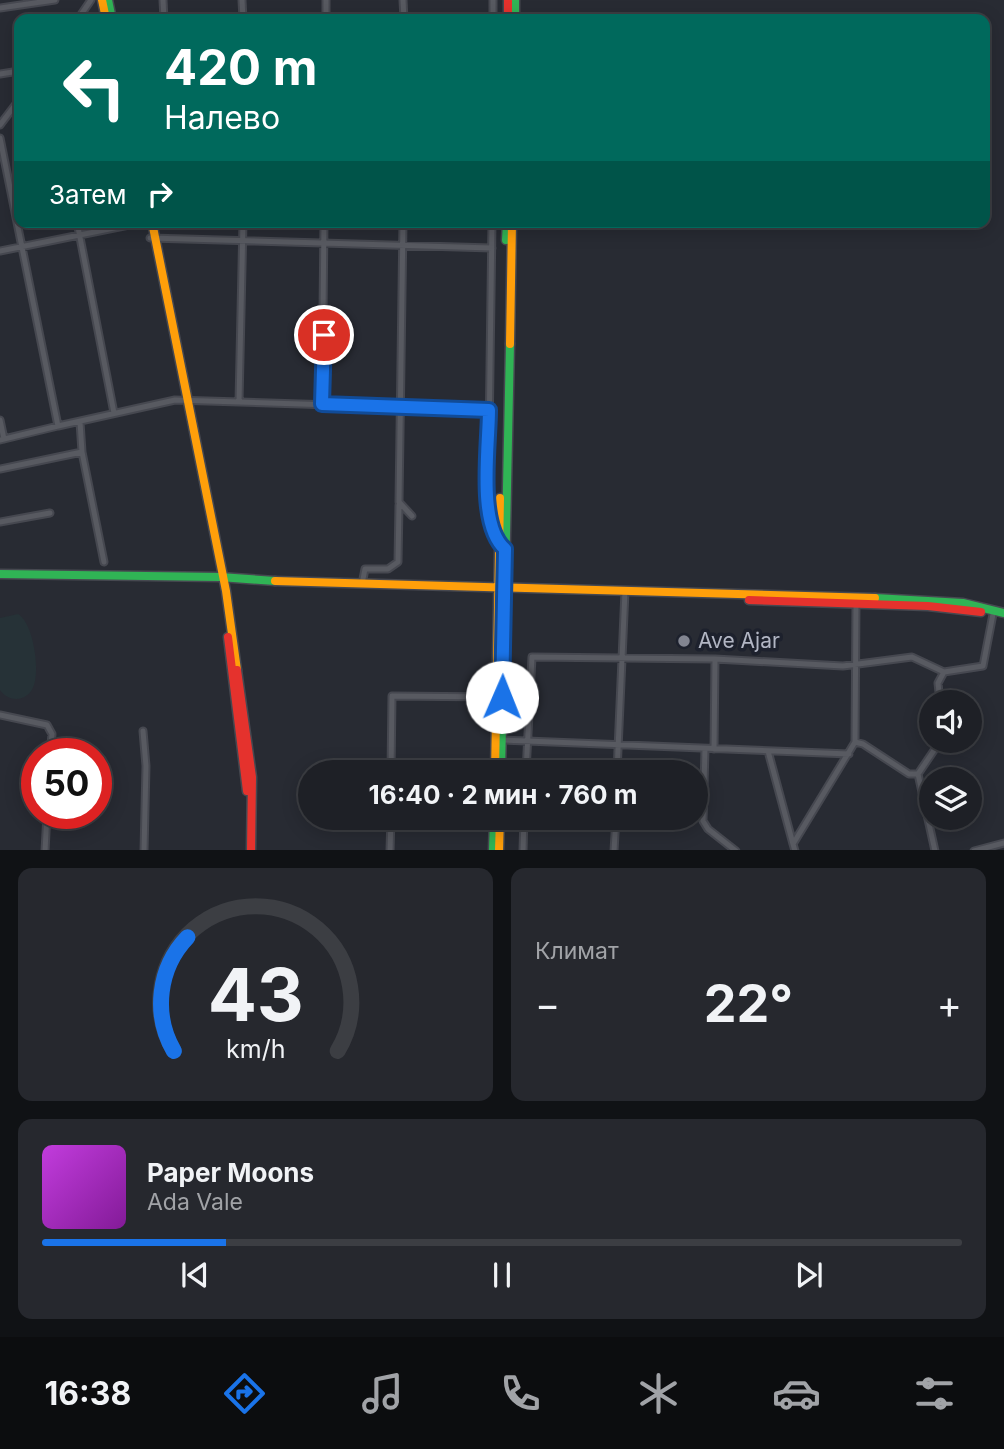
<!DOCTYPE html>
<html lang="ru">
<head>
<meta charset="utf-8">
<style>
  body { margin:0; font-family:Inter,sans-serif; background:#26282e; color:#f1f3f6; height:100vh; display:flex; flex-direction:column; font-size:26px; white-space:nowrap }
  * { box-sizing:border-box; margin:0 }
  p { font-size:23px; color:#a1a3a7 }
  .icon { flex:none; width:38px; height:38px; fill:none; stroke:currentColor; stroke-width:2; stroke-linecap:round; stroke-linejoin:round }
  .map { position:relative; height:850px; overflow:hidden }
  .sheet { display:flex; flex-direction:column; gap:18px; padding:18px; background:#101215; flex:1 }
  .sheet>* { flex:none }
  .banner { position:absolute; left:14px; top:14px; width:976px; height:214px; border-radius:14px; box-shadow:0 4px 18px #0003,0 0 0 2px #3c3e43; background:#00695c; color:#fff; overflow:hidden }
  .buttons { position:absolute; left:919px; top:690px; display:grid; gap:14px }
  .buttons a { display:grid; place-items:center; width:63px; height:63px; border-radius:50%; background:#1e2026; box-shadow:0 4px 18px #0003,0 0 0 2px #3c3e43; font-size:35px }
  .speed { position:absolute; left:21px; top:738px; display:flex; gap:14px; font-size:35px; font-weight:700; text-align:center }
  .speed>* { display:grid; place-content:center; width:91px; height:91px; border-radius:50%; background:#1e2026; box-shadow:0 4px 18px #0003,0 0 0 2px #3c3e43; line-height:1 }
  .speed .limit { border:10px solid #d22; background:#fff; color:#111 }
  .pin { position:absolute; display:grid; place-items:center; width:60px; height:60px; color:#fff; margin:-30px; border:4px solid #fff; border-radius:50%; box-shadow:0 2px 7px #0007 }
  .me { position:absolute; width:77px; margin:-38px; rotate:1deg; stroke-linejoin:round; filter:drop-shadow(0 0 5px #0008) }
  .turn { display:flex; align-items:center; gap:24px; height:147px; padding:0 35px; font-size:32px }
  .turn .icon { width:91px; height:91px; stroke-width:2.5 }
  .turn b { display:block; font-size:49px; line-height:60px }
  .then { display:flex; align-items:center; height:66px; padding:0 35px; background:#0003; gap:14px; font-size:26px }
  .big { font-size:52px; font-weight:700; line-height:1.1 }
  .sheet .tile { flex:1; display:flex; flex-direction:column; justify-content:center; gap:10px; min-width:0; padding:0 24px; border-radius:14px; background:#26282e }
  .sheet .dial { align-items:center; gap:0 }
  .dial svg { height:182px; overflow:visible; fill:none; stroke:#3c3e43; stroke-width:7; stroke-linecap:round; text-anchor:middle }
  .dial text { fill:#f1f3f6; stroke:none }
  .song { display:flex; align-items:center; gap:21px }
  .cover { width:84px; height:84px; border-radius:10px; background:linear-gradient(135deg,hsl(290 70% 55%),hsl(290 70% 35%)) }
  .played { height:7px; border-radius:4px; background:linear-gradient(90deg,#1a73e8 20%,#3c3e43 20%) }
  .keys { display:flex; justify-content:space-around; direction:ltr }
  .heat { display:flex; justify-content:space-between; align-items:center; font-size:38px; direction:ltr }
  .sheet .tiles { flex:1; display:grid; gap:18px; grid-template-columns:1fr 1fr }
  .tile:last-child { grid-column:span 2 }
  .trip { position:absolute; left:298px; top:760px; width:410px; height:70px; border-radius:35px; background:#1e2026; box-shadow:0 4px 18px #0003,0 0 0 2px #3c3e43; font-weight:700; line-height:70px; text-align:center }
  .dock { display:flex; height:112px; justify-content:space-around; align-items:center; background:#0c0d0f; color:#a1a3a7 }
  .dock .icon { width:49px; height:49px }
  .dock .selected { color:#1a73e8 }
  .dock b { font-size:32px; color:#f1f3f6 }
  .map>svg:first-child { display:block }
</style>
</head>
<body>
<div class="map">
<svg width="1004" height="851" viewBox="0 0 1004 851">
  <rect width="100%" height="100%" fill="#282b33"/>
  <!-- pitch -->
  <path fill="#263237" d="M18,614C33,622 40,669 34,685C29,701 10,704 0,690V618Z"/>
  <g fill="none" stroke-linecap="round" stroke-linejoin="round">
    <defs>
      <path id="street" d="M163,0L164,19
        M242,0L243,19
        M326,0V19
        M403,0L404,19
        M493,0V19
        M0,8L55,0
        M78,19L91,0
        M0,74L19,71
        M0,125L19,100
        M0,138L58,426L175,400L489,410
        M77,222L114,413
        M403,222L399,502L412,516
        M492,222L488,512L498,542
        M150,238L492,248
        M0,251L144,222
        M239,402L243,222
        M322,404L324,222
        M0,420L4,439
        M80,422L82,452L104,562
        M0,440L58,426
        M0,469L82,452
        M0,522L50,513
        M362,584L365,569H388L398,562L399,505
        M940,702L938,683L944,672L983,666L993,614
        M0,715L47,725L52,734L50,754
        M143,731L146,766L144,851
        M502,740L849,754
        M855,742L863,744L909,774H918
        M705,749L703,821L708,829L736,851
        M714,749L715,659
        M768,751L793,844
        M391,772L392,696L496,697
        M526,772L532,657L715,659L843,666L912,657L944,672
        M617,772L625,591
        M45,851L47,814
        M390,851L391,817
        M523,851L524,817
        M614,851L616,817
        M795,851L793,844L855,742L856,604
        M935,851L918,774L941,740
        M974,851L1004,843"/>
      <path id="fast" d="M108,0L112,19
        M515,0V19
        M506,240L507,222
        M0,574L220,577L275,581
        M875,598L963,603L1004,613
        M501,772L510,344
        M493,851L494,817"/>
      <path id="slow" d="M102,0L106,19
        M152,222L226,591L237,670
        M510,344L512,222
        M275,581L875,598
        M495,772L500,498
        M499,851L500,817"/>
      <path id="jam" d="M508,0V19
        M749,600L928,606L981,612
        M228,637L247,791
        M237,670L252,777L251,851"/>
    </defs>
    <!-- street casing -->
    <use href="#street" stroke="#464850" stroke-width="9"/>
    <!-- fast casing -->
    <use href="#fast" stroke="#464850" stroke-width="11"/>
    <!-- slow casing -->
    <use href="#slow" stroke="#464850" stroke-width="11"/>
    <!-- jam casing -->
    <use href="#jam" stroke="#464850" stroke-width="11"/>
    <!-- street -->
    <use href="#street" stroke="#585a61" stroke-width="5"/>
    <!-- fast -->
    <use href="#fast" stroke="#30b455" stroke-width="8"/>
    <!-- slow -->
    <use href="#slow" stroke="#ff9f0a" stroke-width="8"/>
    <!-- jam -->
    <use href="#jam" stroke="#e5322d" stroke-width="8"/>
  </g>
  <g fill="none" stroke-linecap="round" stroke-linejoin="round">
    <defs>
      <path id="route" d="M324,335L322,404L489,410C489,446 477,525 505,549L502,697"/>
    </defs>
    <!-- route casing -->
    <use href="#route" stroke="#114b97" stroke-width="18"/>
    <!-- route -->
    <use href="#route" stroke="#1a73e8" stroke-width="12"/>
  </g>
  <!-- markers -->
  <circle fill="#828591" stroke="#1d212d" stroke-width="2.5" cx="684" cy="641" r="7"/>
  <g text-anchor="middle" stroke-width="7" stroke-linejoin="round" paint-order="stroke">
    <!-- poi labels -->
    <g font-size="21" fill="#b2b6c4" stroke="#1d212d" text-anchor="start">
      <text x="698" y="648">Ave Ajar</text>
    </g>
  </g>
</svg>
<div class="buttons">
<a><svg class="icon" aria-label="sound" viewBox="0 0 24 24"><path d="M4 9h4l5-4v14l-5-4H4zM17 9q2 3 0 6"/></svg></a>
<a><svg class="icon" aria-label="layers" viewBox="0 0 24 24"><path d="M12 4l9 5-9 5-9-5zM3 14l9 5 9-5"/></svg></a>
</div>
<div class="speed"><div class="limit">50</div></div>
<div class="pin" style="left:324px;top:335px;background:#d93025"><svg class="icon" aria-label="arrive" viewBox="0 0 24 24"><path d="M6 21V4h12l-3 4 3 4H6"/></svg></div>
<svg class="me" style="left:502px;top:697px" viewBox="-20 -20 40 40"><circle r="19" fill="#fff"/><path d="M0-13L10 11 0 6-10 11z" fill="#1a73e8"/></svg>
<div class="trip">16:40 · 2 мин · 760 m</div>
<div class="banner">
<div class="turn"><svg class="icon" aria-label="left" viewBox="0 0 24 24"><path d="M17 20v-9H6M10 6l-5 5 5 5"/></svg><div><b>420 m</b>Налево</div></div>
<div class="then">Затем<svg class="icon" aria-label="right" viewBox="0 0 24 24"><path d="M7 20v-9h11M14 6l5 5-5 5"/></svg></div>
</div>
</div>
<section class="sheet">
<div class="tiles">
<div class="tile dial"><svg viewBox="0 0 100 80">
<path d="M14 69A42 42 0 1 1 86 69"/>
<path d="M14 69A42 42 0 0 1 20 19" stroke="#1a73e8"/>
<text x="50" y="56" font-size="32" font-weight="700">43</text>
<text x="50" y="72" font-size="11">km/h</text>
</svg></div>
<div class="tile"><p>Климат</p>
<div class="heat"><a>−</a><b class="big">22°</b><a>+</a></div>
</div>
<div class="tile">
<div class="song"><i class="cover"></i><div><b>Paper Moons</b><p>Ada Vale</p></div></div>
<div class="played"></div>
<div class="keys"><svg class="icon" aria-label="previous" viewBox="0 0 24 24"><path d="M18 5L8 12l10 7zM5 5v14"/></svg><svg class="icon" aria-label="pause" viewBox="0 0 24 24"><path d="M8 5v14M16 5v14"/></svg><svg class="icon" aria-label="next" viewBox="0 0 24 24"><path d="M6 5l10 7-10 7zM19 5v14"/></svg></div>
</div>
</div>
</section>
<nav class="dock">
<b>16:38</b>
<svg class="icon selected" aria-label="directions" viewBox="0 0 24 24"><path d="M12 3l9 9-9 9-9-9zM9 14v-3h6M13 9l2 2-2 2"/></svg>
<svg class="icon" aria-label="music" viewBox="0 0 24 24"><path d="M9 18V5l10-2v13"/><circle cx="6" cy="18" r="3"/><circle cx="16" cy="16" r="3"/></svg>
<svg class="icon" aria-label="phone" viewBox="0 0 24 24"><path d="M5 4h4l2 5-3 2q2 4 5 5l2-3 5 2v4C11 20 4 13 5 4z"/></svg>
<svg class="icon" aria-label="climate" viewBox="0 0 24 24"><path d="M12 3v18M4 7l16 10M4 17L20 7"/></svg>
<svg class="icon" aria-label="car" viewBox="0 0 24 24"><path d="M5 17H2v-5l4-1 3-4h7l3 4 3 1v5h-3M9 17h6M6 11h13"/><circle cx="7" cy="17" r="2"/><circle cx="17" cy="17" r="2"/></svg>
<svg class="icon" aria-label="filters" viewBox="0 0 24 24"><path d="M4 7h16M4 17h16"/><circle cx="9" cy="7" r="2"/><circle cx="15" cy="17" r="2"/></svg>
</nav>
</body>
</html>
